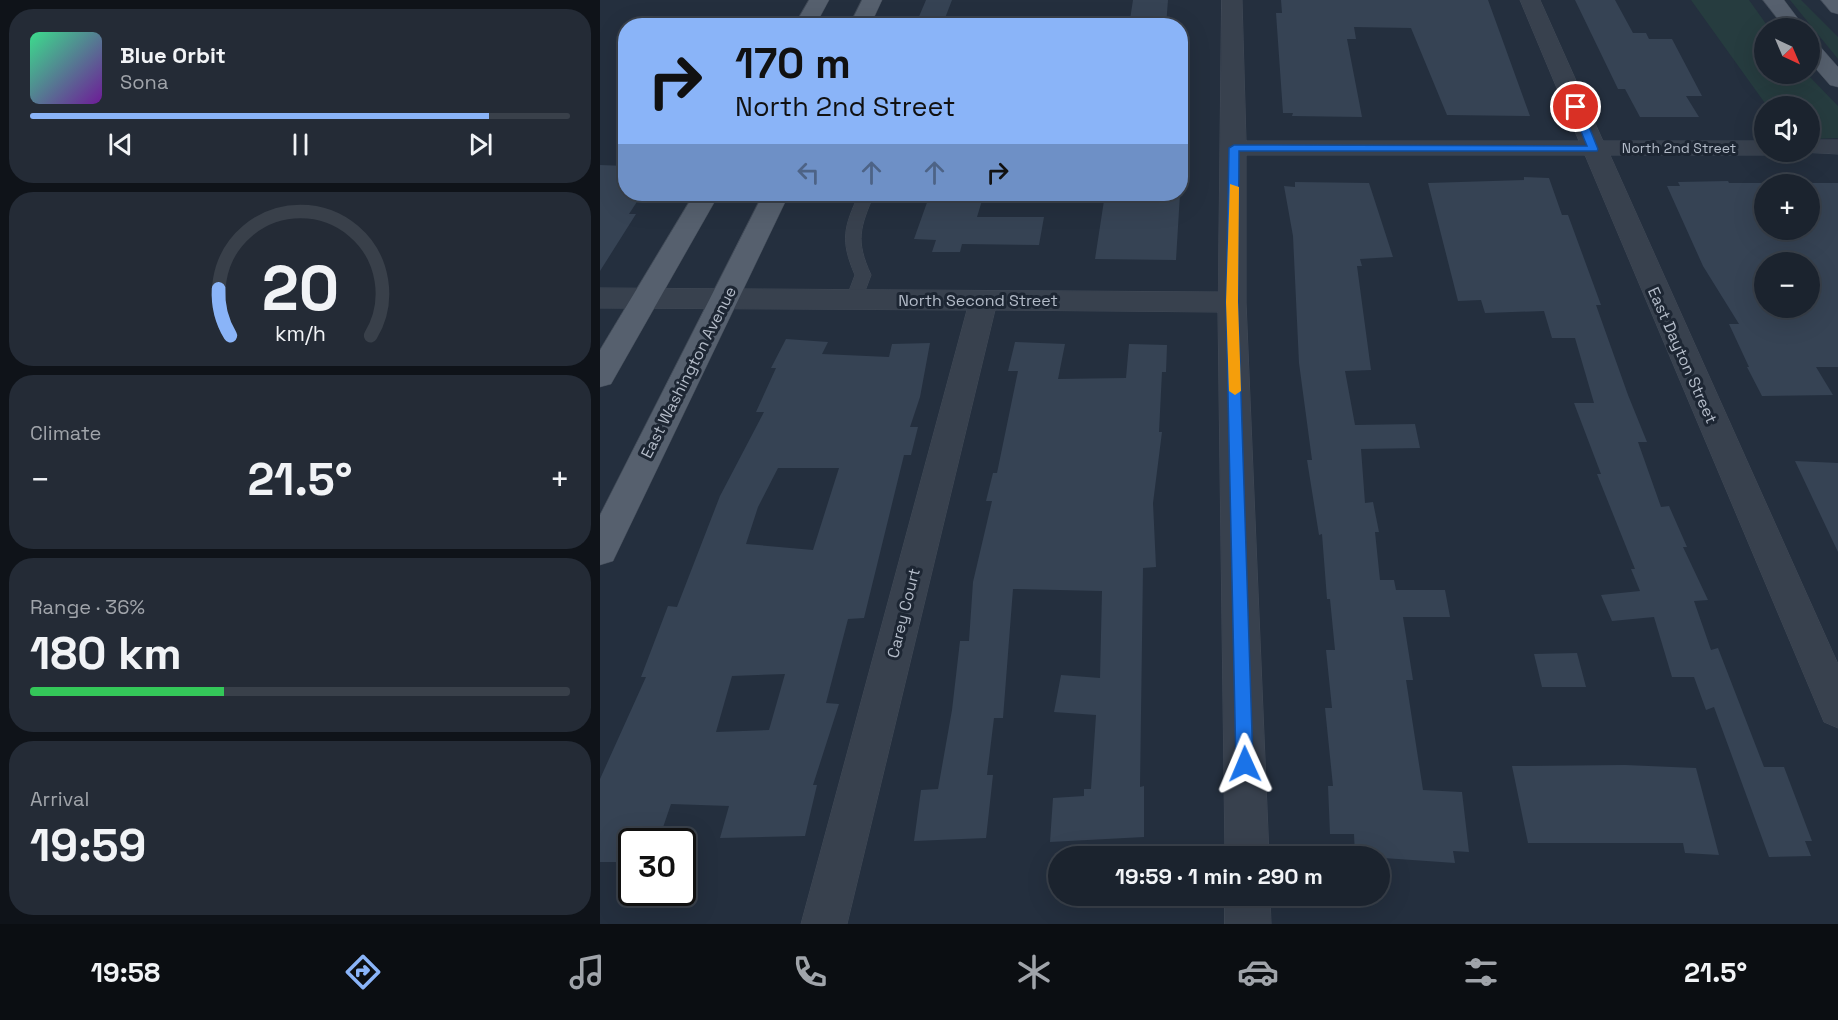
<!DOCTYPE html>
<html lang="en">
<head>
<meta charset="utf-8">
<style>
  body { margin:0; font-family:"Space Grotesk",sans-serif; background:#242b36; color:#f1f3f6; height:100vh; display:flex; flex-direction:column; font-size:22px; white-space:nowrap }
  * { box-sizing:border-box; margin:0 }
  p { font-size:20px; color:#a0a4aa }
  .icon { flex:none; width:33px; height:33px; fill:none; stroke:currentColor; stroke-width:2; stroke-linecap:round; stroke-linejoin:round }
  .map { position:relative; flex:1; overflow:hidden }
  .sheet { display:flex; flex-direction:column; gap:9px; padding:9px; background:#0f1319; width:600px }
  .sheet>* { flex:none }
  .hud { position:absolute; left:18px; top:18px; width:570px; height:183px; border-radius:24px; box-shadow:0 6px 24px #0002,0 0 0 2px #39404a; background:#8ab4f8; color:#111; overflow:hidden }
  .needle { width:39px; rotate:136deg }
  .fabs { position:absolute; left:1154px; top:18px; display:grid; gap:12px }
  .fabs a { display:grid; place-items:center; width:66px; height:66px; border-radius:50%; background:#1b232e; box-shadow:0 6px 24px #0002,0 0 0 2px #39404a; font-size:30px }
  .speed { position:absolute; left:18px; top:828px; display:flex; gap:12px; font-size:30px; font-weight:700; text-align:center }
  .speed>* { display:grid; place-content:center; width:78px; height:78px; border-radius:50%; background:#1b232e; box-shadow:0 6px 24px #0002,0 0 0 2px #39404a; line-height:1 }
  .speed .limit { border:3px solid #111; border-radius:9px; background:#fff; color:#111 }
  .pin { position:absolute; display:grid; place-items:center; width:51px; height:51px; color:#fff; margin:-26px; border:3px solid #fff; border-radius:50%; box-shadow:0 2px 6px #0007 }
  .me { position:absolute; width:66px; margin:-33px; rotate:359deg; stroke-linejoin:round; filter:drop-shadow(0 0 4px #0008) }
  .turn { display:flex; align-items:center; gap:21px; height:126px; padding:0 18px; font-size:27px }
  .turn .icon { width:78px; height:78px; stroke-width:2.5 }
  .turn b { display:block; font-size:42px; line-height:51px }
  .lanes { display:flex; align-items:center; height:57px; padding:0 18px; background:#0003; justify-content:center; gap:30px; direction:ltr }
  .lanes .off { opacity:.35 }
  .big { font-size:45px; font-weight:700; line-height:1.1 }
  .sheet .tile { flex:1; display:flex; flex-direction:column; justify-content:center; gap:9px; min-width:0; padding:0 21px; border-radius:24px; background:#242b36 }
  .sheet .dial { align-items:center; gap:0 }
  .dial svg { height:156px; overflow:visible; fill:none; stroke:#39404a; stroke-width:7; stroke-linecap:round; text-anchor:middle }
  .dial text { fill:#f1f3f6; stroke:none }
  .song { display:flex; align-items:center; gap:18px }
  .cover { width:72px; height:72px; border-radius:9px; background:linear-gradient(135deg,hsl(150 70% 55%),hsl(280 70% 35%)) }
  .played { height:6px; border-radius:3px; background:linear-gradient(90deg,#8ab4f8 85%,#39404a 85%) }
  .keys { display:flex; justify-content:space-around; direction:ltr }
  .heat { display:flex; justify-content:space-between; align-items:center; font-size:33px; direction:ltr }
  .charge { height:9px; border-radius:4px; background:linear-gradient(90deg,#34c759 36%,#39404a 0) }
  .trip { position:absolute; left:448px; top:846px; width:342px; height:60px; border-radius:30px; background:#1b232e; box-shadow:0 6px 24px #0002,0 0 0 2px #39404a; font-weight:700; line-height:60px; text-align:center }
  .menu { display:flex; height:96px; justify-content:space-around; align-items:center; background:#0b0e12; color:#a0a4aa }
  .menu .icon { width:42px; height:42px }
  .menu .selected { color:#8ab4f8 }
  .menu b { font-size:27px; color:#f1f3f6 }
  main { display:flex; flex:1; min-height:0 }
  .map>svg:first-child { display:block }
</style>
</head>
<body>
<main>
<section class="sheet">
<div class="tile">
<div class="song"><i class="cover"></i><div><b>Blue Orbit</b><p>Sona</p></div></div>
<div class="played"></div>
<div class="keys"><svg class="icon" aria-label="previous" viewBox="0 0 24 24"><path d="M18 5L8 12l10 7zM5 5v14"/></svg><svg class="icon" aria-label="pause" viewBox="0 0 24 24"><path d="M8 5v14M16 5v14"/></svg><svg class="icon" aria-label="next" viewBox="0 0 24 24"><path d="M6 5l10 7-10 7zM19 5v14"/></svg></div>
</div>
<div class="tile dial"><svg viewBox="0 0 100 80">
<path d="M14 69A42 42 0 1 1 86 69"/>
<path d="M14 69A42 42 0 0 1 8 45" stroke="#8ab4f8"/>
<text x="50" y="56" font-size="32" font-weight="700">20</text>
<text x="50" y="72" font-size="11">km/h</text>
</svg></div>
<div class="tile"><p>Climate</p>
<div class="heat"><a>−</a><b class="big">21.5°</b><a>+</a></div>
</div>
<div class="tile"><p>Range · 36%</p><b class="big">180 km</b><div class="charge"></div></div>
<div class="tile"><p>Arrival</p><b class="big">19:59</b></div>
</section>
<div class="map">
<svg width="1238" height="924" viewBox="0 0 1238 924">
  <rect width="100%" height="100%" fill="#242f3e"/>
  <!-- green -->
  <path fill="#263c3f" d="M1091,0H1149L1169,28H1164V74H1207L1238,106V138L1209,139V106H1167Z
    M1190,0H1201L1238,37V59Z"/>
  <!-- building -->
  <path fill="#364354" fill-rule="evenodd" d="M326,0H352L342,26H315Z
    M533,0H568L566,26H529Z
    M681,0H888L930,116L847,115L811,28L754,27L756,39H747L762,117L692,116L693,113H683L676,13H682Z
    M975,0H1015L1033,33H1046L1049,39H1072L1102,96H1086L1099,117H1040L1025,89H1018Z
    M0,165L26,166V194H42L29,214H36L0,271Z
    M924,177L949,178L962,215H968L1001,305H996L1028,395L1047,442H1038L1061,507L1069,506L1087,547H1083L1108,600L1094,601L1111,650L1118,648L1164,767H1184L1212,841H1205L1211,856L1169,857L1114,707L1106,710L1094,677H1072L1054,617L1012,621L1001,595L1040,591L1031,569H1035L997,474H1001L974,403H994L975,338H952L944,311L885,313L881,300L858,301L828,183L924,180Z
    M1128,181L1129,183H1238V367H1216L1233,395L1162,396L1147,367H1149L1129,324H1139L1103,266L1067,186H1080L1078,182ZM1164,184H1209V230H1164ZM1164,262H1209V308H1164Z
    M695,182L769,183L793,257L760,259L762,266H757L771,370L745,371L755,425L815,424L820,448L761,449L765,503L773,502L779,532H775L780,580H794L796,590H845L850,617H803L813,680H806L823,790L862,792L869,852L853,851L855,863L755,856L754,834H730L728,786H733L725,708H732L726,650H735L730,599H727L722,534L719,535L707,460H712L699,363L693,236L684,186L695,187Z
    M330,194H384L377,217H444L439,245L362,244L360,252H332L336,240L314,239Z
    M505,194H580L576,260L495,259Z
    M186,339L228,342L222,354L289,357L292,344L330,343L320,397L310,427H318L311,455H304L264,618L248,619L226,703L239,704L213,785H217L205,836L120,838L129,806L71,804L58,842H32V862H0V779L46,677H41L68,606L77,607L120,496L164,412H156L176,368H171ZM178,468H239L213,550L146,544L158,507ZM185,674L169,730L116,732L132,676Z
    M415,342L465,344L458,379L526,378L529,344L567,345L566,372H562L559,432H562L553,503L556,567L543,568L540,787L544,786V837L450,842L453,798L484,796V789H491L496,715L454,712L461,675L500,678L502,591L413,589L403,718H394L387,775H393L386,838L314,841L321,790L338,789L352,710L360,641H369L373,582L392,501H386L393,473H397L418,371H408Z
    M1195,461L1238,463V552Z
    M977,653L986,687H942L934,654Z
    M1025,765L1096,768L1119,855L1085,853L1083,843H928L912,766Z"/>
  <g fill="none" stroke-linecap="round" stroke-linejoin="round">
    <defs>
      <path id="lane" d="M259,194H274C260,228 255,240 271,275L262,299L254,305L246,299L255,275C240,240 244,227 259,194Z"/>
      <path id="street" d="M622,0H642L646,141H979L920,0H940L1003,141H1164V152H1174L1164,155H1010L1238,664V728L1224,722L985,155H646V302L669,856H625L618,312L395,310L247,924H201L367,310L0,308V288L618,292Z
        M1209,140H1238V154L1200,152H1209Z
        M625,896H670L671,924H625Z"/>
      <path id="primary" d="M209,0H229L215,26H194Z
        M262,0H282L270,26H249Z
        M1163,0H1184L1205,28H1185Z
        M1221,0H1238V14L1231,12Z
        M1209,42L1217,43L1238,67V87L1230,85L1209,61Z
        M94,194H119L11,384L0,387V350Z
        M163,194H189L13,561L0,565V515Z"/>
    </defs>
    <!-- lane casing -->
    <use href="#lane" stroke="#414a57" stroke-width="1"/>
    <!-- street casing -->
    <use href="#street" stroke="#414a57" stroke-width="1"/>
    <!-- primary casing -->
    <use href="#primary" stroke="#414a57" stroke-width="1"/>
    <!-- lane -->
    <use href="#lane" fill="#38414e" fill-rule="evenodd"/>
    <!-- street -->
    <use href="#street" fill="#38414e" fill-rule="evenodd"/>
    <!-- primary -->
    <use href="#primary" fill="#56606e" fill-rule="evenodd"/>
  </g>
  <!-- route -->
  <path fill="#1a73e8" stroke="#114b97" stroke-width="1.5" d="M976,105L981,107L998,149L997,151H639L638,302L653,764L651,770L645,773L639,770L636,764L626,302L629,148L634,145L987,146L971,107Z"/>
  <!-- slow -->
  <path fill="#f59e0b" d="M630,184L639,187L638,302L641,391L635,395L629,391L626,302Z"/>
  <g text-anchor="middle" stroke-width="6" stroke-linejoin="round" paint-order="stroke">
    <!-- far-street labels -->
    <g font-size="14" fill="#b4bcc9" stroke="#1d2633">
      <text x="1079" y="153">North 2nd Street</text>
    </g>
    <!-- street labels -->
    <g font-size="16" fill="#b4bcc9" stroke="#1d2633">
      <text x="378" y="306">North Second Street</text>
      <text transform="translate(1083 355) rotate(66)" y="6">East Dayton Street</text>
      <text transform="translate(88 372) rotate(-63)" y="6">East Washington Avenue</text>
      <text transform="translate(303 613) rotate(-76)" y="6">Carey Court</text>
    </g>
  </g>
</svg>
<div class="fabs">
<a><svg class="needle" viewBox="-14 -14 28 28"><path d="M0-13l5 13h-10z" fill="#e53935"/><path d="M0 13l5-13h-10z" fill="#a0a4aa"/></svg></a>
<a><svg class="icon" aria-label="sound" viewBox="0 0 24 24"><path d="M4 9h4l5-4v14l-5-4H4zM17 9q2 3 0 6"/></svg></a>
<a>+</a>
<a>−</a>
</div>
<div class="speed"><div class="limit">30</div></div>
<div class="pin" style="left:976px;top:107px;background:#d93025"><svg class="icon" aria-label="arrive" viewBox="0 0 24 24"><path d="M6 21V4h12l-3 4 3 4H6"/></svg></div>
<svg class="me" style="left:645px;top:764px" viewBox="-20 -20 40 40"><path d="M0-17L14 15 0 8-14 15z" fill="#1a73e8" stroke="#fff" stroke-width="4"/></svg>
<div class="trip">19:59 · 1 min · 290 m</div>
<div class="hud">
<div class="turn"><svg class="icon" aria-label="right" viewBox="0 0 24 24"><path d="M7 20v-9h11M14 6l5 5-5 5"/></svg><div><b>170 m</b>North 2nd Street</div></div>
<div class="lanes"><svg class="icon off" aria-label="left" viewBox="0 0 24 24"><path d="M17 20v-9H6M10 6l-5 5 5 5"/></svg><svg class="icon off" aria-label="ahead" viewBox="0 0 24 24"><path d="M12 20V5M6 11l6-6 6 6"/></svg><svg class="icon off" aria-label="ahead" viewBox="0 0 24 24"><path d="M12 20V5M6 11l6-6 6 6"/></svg><svg class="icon" aria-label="right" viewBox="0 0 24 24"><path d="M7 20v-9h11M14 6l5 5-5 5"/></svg></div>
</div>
</div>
</main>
<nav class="menu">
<b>19:58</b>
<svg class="icon selected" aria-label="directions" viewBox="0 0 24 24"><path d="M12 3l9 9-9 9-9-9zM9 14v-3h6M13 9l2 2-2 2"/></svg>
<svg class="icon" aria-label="music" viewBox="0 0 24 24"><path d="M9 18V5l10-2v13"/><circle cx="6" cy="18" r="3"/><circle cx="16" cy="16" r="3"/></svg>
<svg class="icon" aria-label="phone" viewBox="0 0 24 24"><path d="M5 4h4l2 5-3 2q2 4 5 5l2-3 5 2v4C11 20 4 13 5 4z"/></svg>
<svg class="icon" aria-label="climate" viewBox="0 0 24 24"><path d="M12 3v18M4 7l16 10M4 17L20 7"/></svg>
<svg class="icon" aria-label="car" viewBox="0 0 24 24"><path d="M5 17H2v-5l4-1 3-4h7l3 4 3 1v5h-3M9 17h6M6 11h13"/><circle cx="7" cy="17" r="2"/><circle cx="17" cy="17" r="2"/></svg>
<svg class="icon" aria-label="filters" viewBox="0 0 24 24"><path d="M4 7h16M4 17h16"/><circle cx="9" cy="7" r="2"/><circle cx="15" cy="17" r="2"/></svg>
<b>21.5°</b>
</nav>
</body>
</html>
